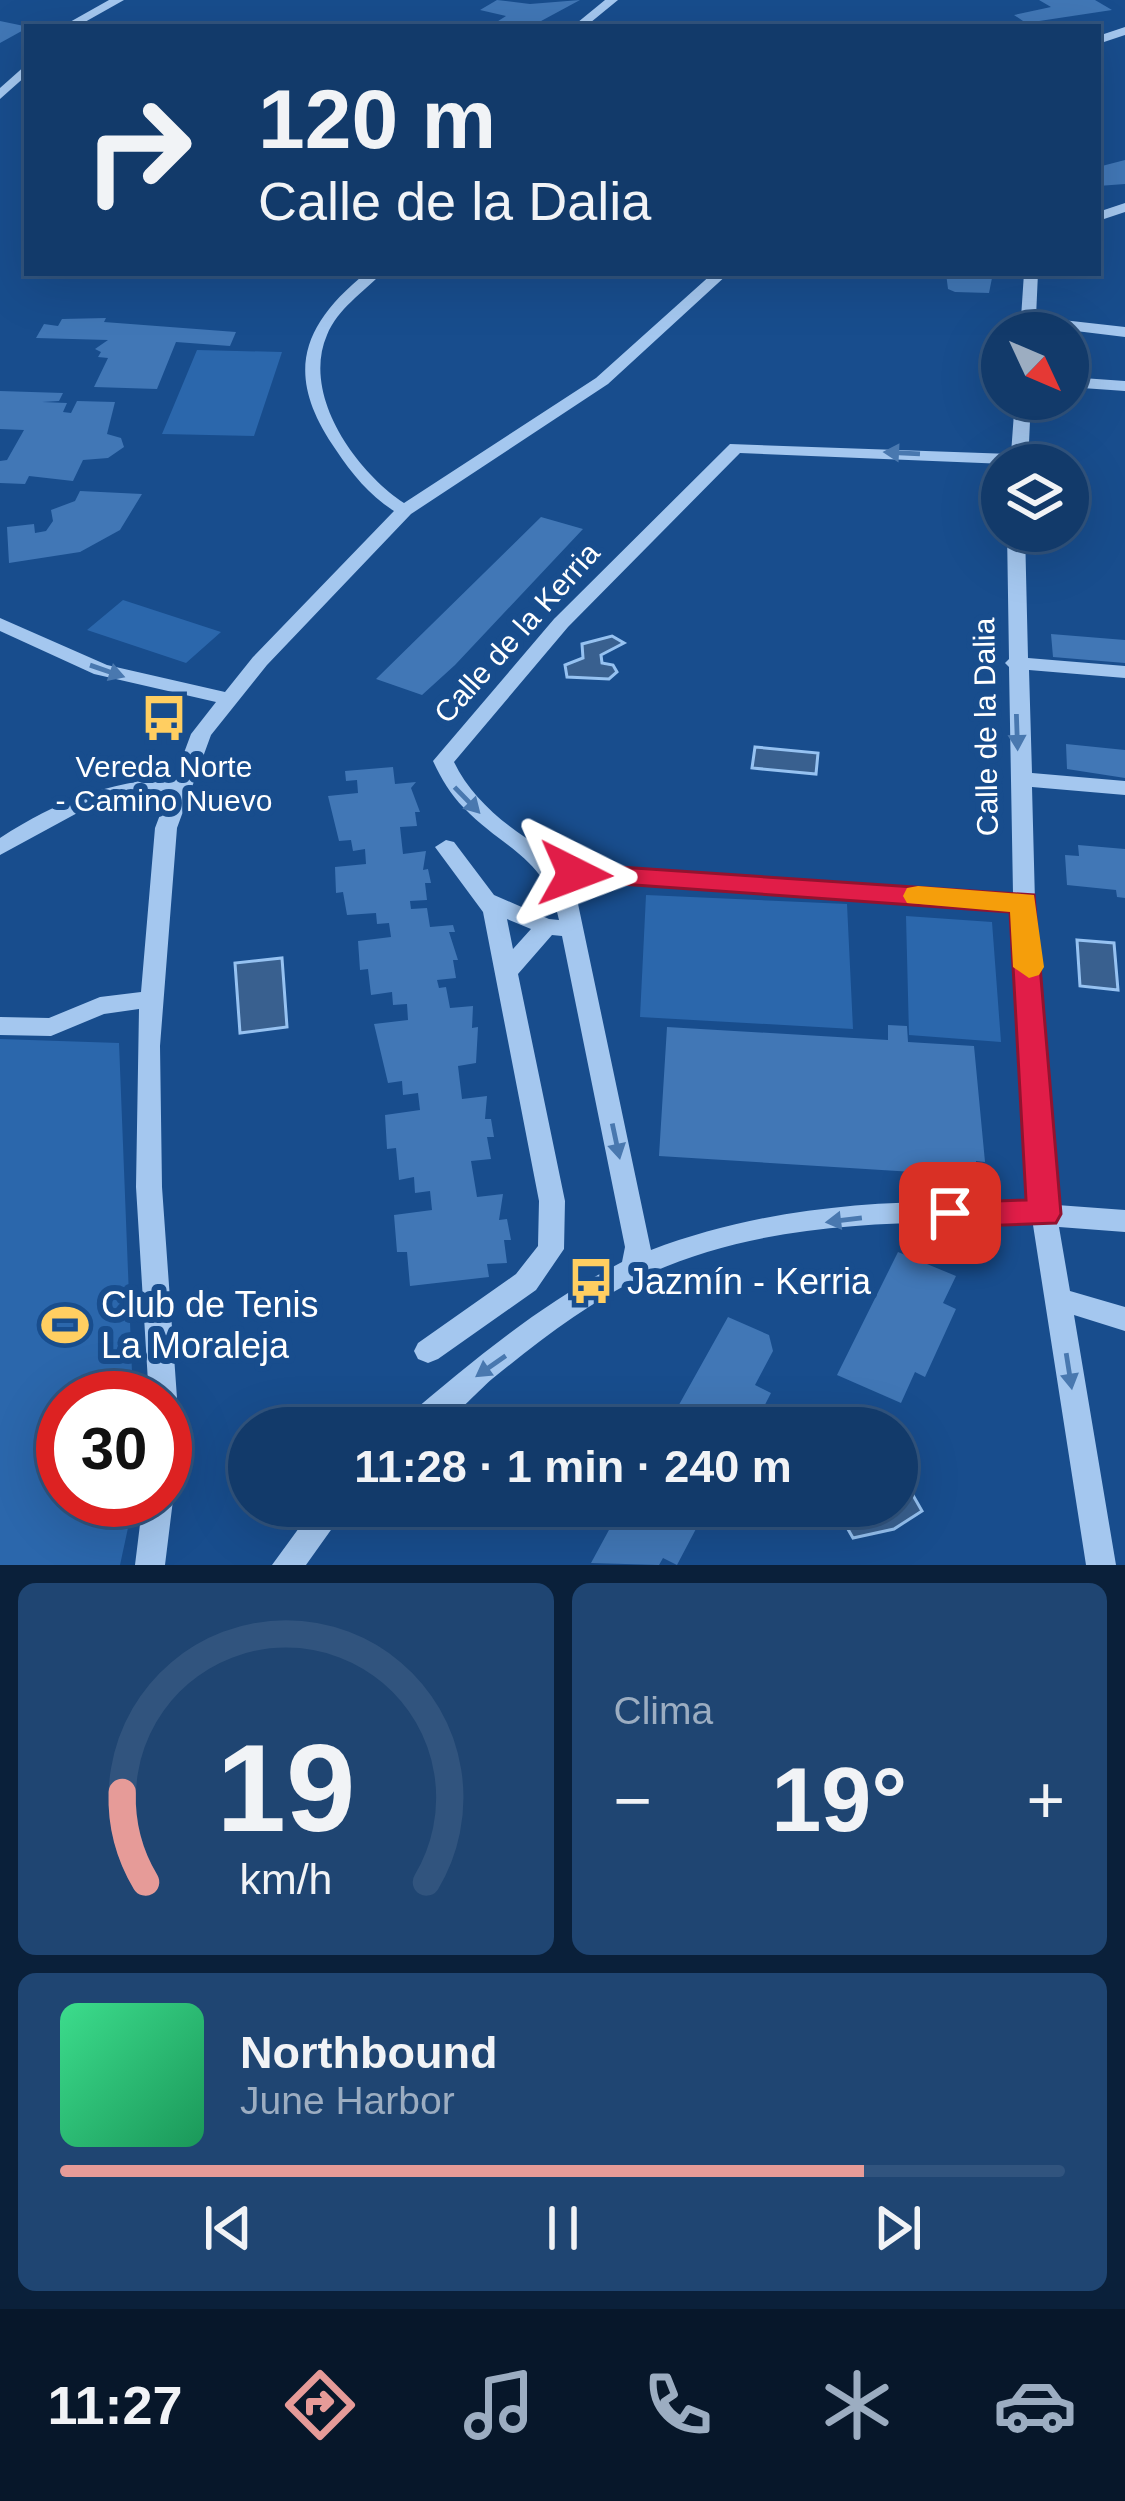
<!DOCTYPE html>
<html lang="es">
<head>
<meta charset="utf-8">
<style>
  body { margin:0; font-family:Arial,sans-serif; background:#1f4572; color:#f1f3f6; height:100vh; display:flex; flex-direction:column; font-size:45px; white-space:nowrap }
  * { box-sizing:border-box; margin:0 }
  p { font-size:39px; color:#9cadc1 }
  .icon { flex:none; width:66px; height:66px; fill:none; stroke:currentColor; stroke-width:2; stroke-linecap:round; stroke-linejoin:round }
  .map { position:relative; height:1565px; overflow:hidden }
  .panel { display:flex; flex-direction:column; gap:18px; padding:18px; background:#0a203a; flex:1 }
  .panel>* { flex:none }
  .hud { position:absolute; left:24px; top:24px; width:1077px; height:252px; border-radius:0px; box-shadow:0 12px 48px #0002,0 0 0 3px #31547e; background:#123a6a; color:#f1f3f6; overflow:hidden }
  .needle { width:78px; rotate:134deg }
  .fabs { position:absolute; left:981px; top:312px; display:grid; gap:24px }
  .fabs a { display:grid; place-items:center; width:108px; height:108px; border-radius:50%; background:#123a6a; box-shadow:0 12px 48px #0002,0 0 0 3px #31547e; font-size:60px }
  .speed { position:absolute; left:36px; top:1371px; display:flex; gap:24px; font-size:60px; font-weight:700; text-align:center }
  .speed>* { display:grid; place-content:center; width:156px; height:156px; border-radius:50%; background:#123a6a; box-shadow:0 12px 48px #0002,0 0 0 3px #31547e; line-height:1 }
  .speed .limit { border:18px solid #d22; background:#fff; color:#111 }
  .pin { position:absolute; display:grid; place-items:center; width:102px; height:102px; color:#fff; margin:-51px; border-radius:24px; box-shadow:0 6px 18px #0006 }
  .me { position:absolute; width:132px; margin:-66px; rotate:93deg; stroke-linejoin:round; filter:drop-shadow(0 0 9px #0008) }
  .turn { display:flex; align-items:center; gap:42px; height:252px; padding:0 36px; font-size:54px }
  .turn .icon { width:156px; height:156px; stroke-width:2.5 }
  .turn b { display:block; font-size:84px; line-height:102px }
  .big { font-size:90px; font-weight:700; line-height:1.1 }
  .panel .card { flex:1; display:flex; flex-direction:column; justify-content:center; gap:18px; min-width:0; padding:0 42px; border-radius:18px; background:#1f4572 }
  .panel .dial { align-items:center; gap:0 }
  .dial svg { height:312px; overflow:visible; fill:none; stroke:#31547e; stroke-width:7; stroke-linecap:round; text-anchor:middle }
  .dial text { fill:#f1f3f6; stroke:none }
  .song { display:flex; align-items:center; gap:36px }
  .cover { width:144px; height:144px; border-radius:18px; background:linear-gradient(135deg,hsl(150 70% 55%),hsl(150 70% 35%)) }
  .played { height:12px; border-radius:6px; background:linear-gradient(90deg,#e69b98 80%,#31547e 80%) }
  .keys { display:flex; justify-content:space-around; direction:ltr }
  .heat { display:flex; justify-content:space-between; align-items:center; font-size:66px; direction:ltr }
  .panel .tiles { flex:1; display:grid; gap:18px; grid-template-columns:1fr 1fr }
  .card:last-child { grid-column:span 2 }
  .trip { position:absolute; left:228px; top:1407px; width:690px; height:120px; border-radius:60px; background:#123a6a; box-shadow:0 12px 48px #0002,0 0 0 3px #31547e; font-weight:700; line-height:120px; text-align:center }
  .menu { display:flex; height:192px; justify-content:space-around; align-items:center; background:#07172a; color:#9cadc1 }
  .menu .icon { width:84px; height:84px }
  .menu .selected { color:#e69b98 }
  .menu b { font-size:54px; color:#f1f3f6 }
  .map>svg:first-child { display:block }
</style>
</head>
<body>
<div class="map">
<svg width="1125" height="1565" viewBox="0 0 1125 1565">
  <rect width="100%" height="100%" fill="#184d8d"/>
  <!-- green -->
  <path fill="#2b67ac" d="M197,350L282,352L254,436L162,434Z
    M123,600L221,632L186,663L87,630Z
    M646,895L847,904L853,1029L640,1017Z
    M906,916L992,922L1001,1042L909,1035Z
    M0,1039L119,1043L133,1398H63V1500H134L120,1565H0Z"/>
  <!-- water -->
  <path fill="#39608f" stroke="#96c2f1" stroke-width="3" d="M612,636L624,643L601,655L602,663L613,665L617,672L609,679L567,677L565,665L583,658L582,644Z
    M755,747L818,753L816,774L752,768Z
    M1077,940L1114,943L1118,990L1080,986Z
    M282,958L287,1027L240,1033L235,963Z
    M897,1483H906L922,1511L894,1529L853,1538L841,1517L866,1506H897Z"/>
  <!-- building -->
  <path fill="#4177b6" d="M497,0L530,4L580,0L530,27L492,25L506,16L480,10Z
    M1039,0H1095L1112,10L1026,23L1014,15L1051,7Z
    M0,21L29,27L0,43Z
    M1125,160V184L1098,186V167Z
    M946,273H993L989,293L955,292L948,289Z
    M106,318L104,322L236,332L230,346L176,342L157,389L94,387L108,358L98,357L101,352L95,349L108,340L36,338L44,324L58,326L62,319Z
    M0,391L63,393L59,401L42,402L67,403L63,412L71,413L77,401L115,402L107,434L121,438L124,447L108,458L83,460L73,481L29,476L25,484L0,483V461L7,460L24,430L0,429Z
    M80,491L142,494L120,530L80,552L9,563L7,527L34,524L35,533L46,531L53,521L51,510L75,501Z
    M541,517L583,529L455,665L422,695L376,679Z
    M1051,634L1125,640V663L1053,657Z
    M1066,744L1125,750V778L1067,769Z
    M393,767L395,784L416,782L411,788L420,812H415L417,826L400,827L403,854L426,851L423,870L428,869L431,883H425L427,900L410,901L411,909L427,908L430,927L453,925L455,932H449L458,960H453L456,978L437,980L439,988L446,987L450,1008L473,1006L472,1028L478,1027L476,1063L458,1066L462,1099L487,1096L485,1119H491L494,1137H487L491,1159L471,1161L477,1197L503,1194L499,1220L507,1219L511,1240H504L507,1263L487,1264L489,1277L410,1286L407,1252H397L394,1215L432,1210L430,1191L415,1193L414,1177L399,1180L396,1148L387,1149L385,1115L420,1110L418,1093L403,1095L402,1081L388,1083L374,1024L408,1020L407,1004L393,1005L392,992L371,995L368,969L360,970L358,941L391,937L389,923L377,924L376,913L347,915L343,892L336,893L335,867L366,864L365,849L353,851L351,840L339,841L328,796L358,793L357,780L346,781L345,771Z
    M1078,845L1125,849V898L1117,897L1116,890L1067,885L1065,855L1079,856Z
    M888,1025L907,1026L908,1042L974,1046L985,1162L976,1161L977,1176L659,1156L667,1027L888,1040Z
    M898,1252L956,1276L943,1303L956,1309L925,1377L915,1372L901,1403L837,1375Z
    M728,1317L769,1335L773,1351L755,1385L771,1393L753,1428H666Z
    M622,1506H708L677,1565L663,1558L659,1565L591,1563Z"/>
  <g fill="none" stroke-linecap="round" stroke-linejoin="round">
    <!-- minor -->
    <path fill="#a4c7ef" fill-rule="evenodd" d="M109,0H124L76,27H61Z
      M605,0H618L585,27H572Z
      M1125,27V35L1098,44V36Z
      M27,64V75L0,99V88Z
      M1125,203V212L1098,221V212Z
      M366,273H382C363,293 338,308 327,335C301,395 356,471 404,503L596,378L713,273H729L608,384L411,514L267,665L211,735L177,828L160,1046L162,1187L177,1398L173,1407L165,1410V1398H149L136,1187L139,1009L104,1014L51,1036L0,1035V1017L49,1018L100,997L141,992L155,828L169,791L126,796L92,805L0,855V838C59,800 105,783 175,777L191,734L216,702L94,674L0,631V618L107,665L225,692L253,657L394,511C370,496 352,474 336,450C285,377 299,327 366,273Z
      M1024,273H1038L1036,317L1125,327V337L1035,326L1034,333H1020Z
      M1068,377L1125,381V391L1068,387Z
      M1015,399H1031L1028,465L740,453L568,627L454,762C477,810 531,845 578,867L1013,894L1009,667L1005,663L1009,659L1007,531H1025L1028,658L1125,666V678L1029,670L1032,773L1125,781V795L1032,787L1035,902L1057,1205L1125,1210V1232L1059,1227L1070,1291L1125,1307V1331L1074,1315L1116,1565H1086L1033,1225C905,1219 762,1221 644,1276C589,1302 539,1341 492,1379C477,1392 452,1420 436,1427C427,1431 410,1428 400,1428L404,1419C472,1361 542,1303 622,1262L625,1247L562,936L552,935L518,974L565,1201L564,1249L536,1290L438,1359L428,1363L418,1359L414,1351L418,1343L516,1274L538,1246L539,1201L483,912L435,847L446,840L454,842L494,895L549,919L559,920C546,857 503,849 464,808C450,794 441,778 433,761L554,619L730,444L1011,454ZM566,879L1013,909L1030,1204C902,1197 772,1204 651,1250L577,899ZM507,919L531,929L513,949Z
      M165,1489L173,1500L165,1565H135L143,1500H165Z
      M315,1506H348L306,1565H272Z"/>
  </g>
  <!-- one-way arrows -->
  <defs><path id="oneway-solid" d="M-6-.8H1V-3.2L6.5 0L1 3.2V.8H-6Z" transform="scale(3)"/></defs>
  <g fill="#4978af">
    <use href="#oneway-solid" transform="translate(902 453) rotate(-177)"/>
    <use href="#oneway-solid" transform="translate(107 671) rotate(19)"/>
    <use href="#oneway-solid" transform="translate(1017 732) rotate(88)"/>
    <use href="#oneway-solid" transform="translate(467 800) rotate(46)"/>
    <use href="#oneway-solid" transform="translate(616 1141) rotate(78)"/>
    <use href="#oneway-solid" transform="translate(844 1220) rotate(173)"/>
    <use href="#oneway-solid" transform="translate(491 1366) rotate(145)"/>
    <use href="#oneway-solid" transform="translate(1069 1371) rotate(81)"/>
  </g>
  <!-- route -->
  <path fill="#e11d48" stroke="#92132f" stroke-width="3" d="M575,864L1034,895L1061,1214L1056,1223L950,1227L938,1223L933,1213L938,1203L1026,1200L1010,912L565,880L561,874L565,867Z"/>
  <!-- slow -->
  <path fill="#f59e0b" d="M918,886L1034,895L1044,967L1039,975L1029,978L1013,967L1010,912L907,903L903,896L907,888Z"/>
  <!-- icons -->
  <defs>
    <symbol id="bus-bare" viewBox="-9 -9 18 18"><path d="M-5-6H5V4H4V6H2V4H-2V6H-4V4H-5ZM-3.5-4V0h7V-4ZM-3.5 1.2v1.5H-2V1.2ZM2 1.2v1.5H3.5V1.2Z" fill="#ffce61" stroke="#184d8d" stroke-width="2.5" paint-order="stroke"/></symbol>
    <symbol id="stadium-bare" viewBox="-9 -9 18 18"><path d="M0-5a6.5 5 0 1 0 0 10a6.5 5 0 1 0 0-10ZM-3.5-1.8h7v3.6h-7Z" fill="#ffce61" stroke="#184d8d" stroke-width="2.5" paint-order="stroke"/></symbol>
  </defs>
  <g fill-rule="evenodd">
    <use href="#bus-bare" x="131" y="685" width="66" height="66"/>
    <use href="#bus-bare" x="558" y="1248" width="66" height="66"/>
    <use href="#stadium-bare" x="32" y="1292" width="66" height="66"/>
  </g>
  <g text-anchor="middle" stroke-width="12" stroke-linejoin="round" paint-order="stroke">
    <!-- street labels -->
    <g font-size="30" fill="#fff" stroke="#184d8d">
      <text transform="translate(517 633) rotate(-48)" y="10">Calle de la Kerria</text>
      <text transform="translate(986 727) rotate(-91)" y="10">Calle de la Dalia</text>
    </g>
    <!-- poi labels -->
    <g font-size="30" fill="#fff" stroke="#184d8d">
      <text x="164" y="777">Vereda Norte<tspan x="164" dy="34">- Camino Nuevo</tspan></text>
    </g>
    <!-- near-poi labels -->
    <g font-size="36" fill="#fff" stroke="#184d8d" text-anchor="start">
      <text x="627" y="1294">Jazmín - Kerria</text>
      <text x="101" y="1317">Club de Tenis<tspan x="101" dy="41">La Moraleja</tspan></text>
    </g>
  </g>
</svg>
<div class="fabs">
<a><svg class="needle" viewBox="-14 -14 28 28"><path d="M0-13l5 13h-10z" fill="#e53935"/><path d="M0 13l5-13h-10z" fill="#9cadc1"/></svg></a>
<a><svg class="icon" aria-label="layers" viewBox="0 0 24 24"><path d="M12 4l9 5-9 5-9-5zM3 14l9 5 9-5"/></svg></a>
</div>
<div class="speed"><div class="limit">30</div></div>
<div class="pin" style="left:950px;top:1213px;background:#d93025"><svg class="icon" aria-label="arrive" viewBox="0 0 24 24"><path d="M6 21V4h12l-3 4 3 4H6"/></svg></div>
<svg class="me" style="left:575px;top:874px" viewBox="-20 -20 40 40"><path d="M0-17L14 15 0 8-14 15z" fill="#e11d48" stroke="#fff" stroke-width="4"/></svg>
<div class="trip">11:28 · 1 min · 240 m</div>
<div class="hud">
<div class="turn"><svg class="icon" aria-label="right" viewBox="0 0 24 24"><path d="M7 20v-9h11M14 6l5 5-5 5"/></svg><div><b>120 m</b>Calle de la Dalia</div></div>
</div>
</div>
<section class="panel">
<div class="tiles">
<div class="card dial"><svg viewBox="0 0 100 80">
<path d="M14 69A42 42 0 1 1 86 69"/>
<path d="M14 69A42 42 0 0 1 8 46" stroke="#e69b98"/>
<text x="50" y="56" font-size="32" font-weight="700">19</text>
<text x="50" y="72" font-size="11">km/h</text>
</svg></div>
<div class="card"><p>Clima</p>
<div class="heat"><a>−</a><b class="big">19°</b><a>+</a></div>
</div>
<div class="card">
<div class="song"><i class="cover"></i><div><b>Northbound</b><p>June Harbor</p></div></div>
<div class="played"></div>
<div class="keys"><svg class="icon" aria-label="previous" viewBox="0 0 24 24"><path d="M18 5L8 12l10 7zM5 5v14"/></svg><svg class="icon" aria-label="pause" viewBox="0 0 24 24"><path d="M8 5v14M16 5v14"/></svg><svg class="icon" aria-label="next" viewBox="0 0 24 24"><path d="M6 5l10 7-10 7zM19 5v14"/></svg></div>
</div>
</div>
</section>
<nav class="menu">
<b>11:27</b>
<svg class="icon selected" aria-label="directions" viewBox="0 0 24 24"><path d="M12 3l9 9-9 9-9-9zM9 14v-3h6M13 9l2 2-2 2"/></svg>
<svg class="icon" aria-label="music" viewBox="0 0 24 24"><path d="M9 18V5l10-2v13"/><circle cx="6" cy="18" r="3"/><circle cx="16" cy="16" r="3"/></svg>
<svg class="icon" aria-label="phone" viewBox="0 0 24 24"><path d="M5 4h4l2 5-3 2q2 4 5 5l2-3 5 2v4C11 20 4 13 5 4z"/></svg>
<svg class="icon" aria-label="climate" viewBox="0 0 24 24"><path d="M12 3v18M4 7l16 10M4 17L20 7"/></svg>
<svg class="icon" aria-label="car" viewBox="0 0 24 24"><path d="M5 17H2v-5l4-1 3-4h7l3 4 3 1v5h-3M9 17h6M6 11h13"/><circle cx="7" cy="17" r="2"/><circle cx="17" cy="17" r="2"/></svg>
</nav>
</body>
</html>
